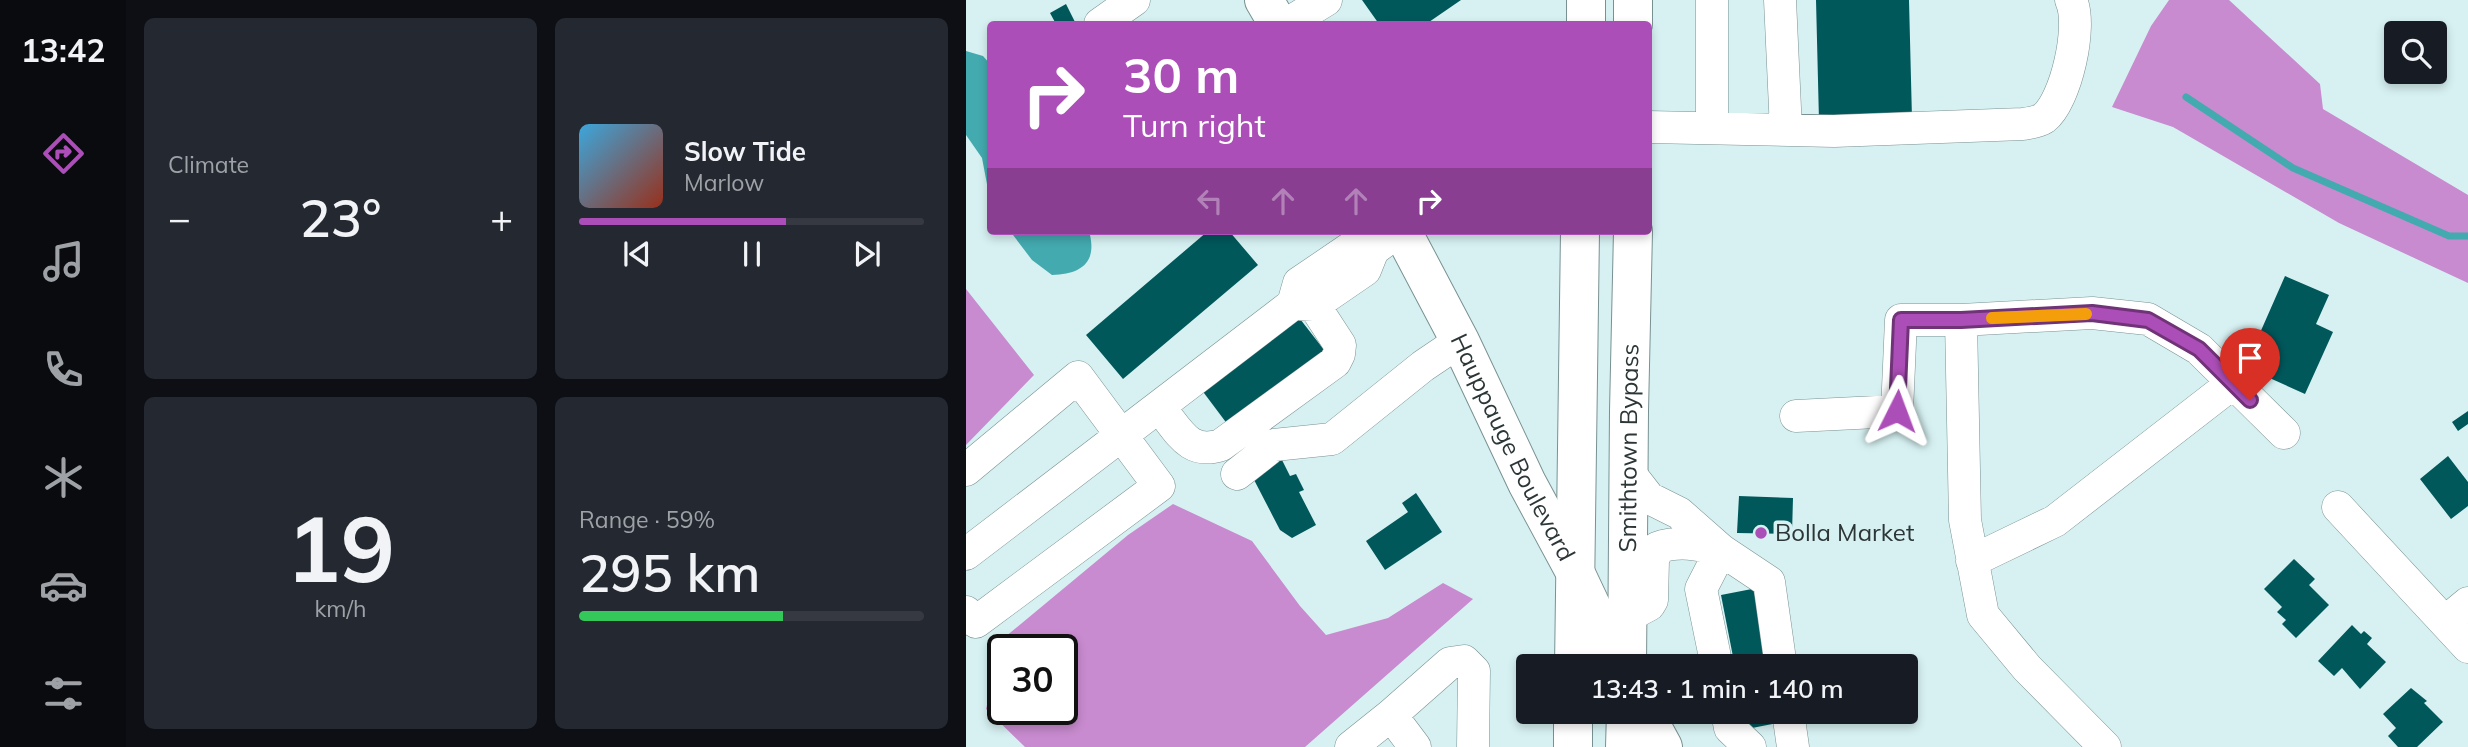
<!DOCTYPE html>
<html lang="en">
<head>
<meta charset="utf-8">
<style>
  body { margin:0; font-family:Mulish,sans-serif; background:#242831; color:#f1f3f6; height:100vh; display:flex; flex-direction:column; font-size:26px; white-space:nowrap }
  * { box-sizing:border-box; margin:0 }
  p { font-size:23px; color:#9ea1a6 }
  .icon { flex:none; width:38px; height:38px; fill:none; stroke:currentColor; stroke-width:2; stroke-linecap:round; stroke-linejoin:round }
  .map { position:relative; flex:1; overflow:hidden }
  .details { display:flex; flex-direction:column; gap:18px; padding:18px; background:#0d0f14; width:840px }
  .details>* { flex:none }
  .guide { position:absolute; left:21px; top:21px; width:665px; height:214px; border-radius:7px; box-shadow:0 4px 10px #0003; background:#ac4eb7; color:#fff; overflow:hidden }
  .fabs { position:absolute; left:1418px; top:21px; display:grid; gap:14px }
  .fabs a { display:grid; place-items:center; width:63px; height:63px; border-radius:7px; background:#171b24; box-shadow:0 4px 10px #0003; font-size:35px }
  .speed { position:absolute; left:21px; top:634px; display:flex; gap:14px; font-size:35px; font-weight:700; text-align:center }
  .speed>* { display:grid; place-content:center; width:91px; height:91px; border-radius:50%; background:#171b24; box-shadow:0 4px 10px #0003; line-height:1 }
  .speed .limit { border:4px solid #111; border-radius:10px; background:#fff; color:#111 }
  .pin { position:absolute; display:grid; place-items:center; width:60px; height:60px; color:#fff; margin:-72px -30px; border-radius:50% 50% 50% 0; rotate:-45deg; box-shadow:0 0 7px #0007 }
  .pin .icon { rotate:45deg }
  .me { position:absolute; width:77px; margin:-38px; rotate:3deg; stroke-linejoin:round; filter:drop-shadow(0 0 5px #0008) }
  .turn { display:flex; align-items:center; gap:24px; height:147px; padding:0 21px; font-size:32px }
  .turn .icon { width:91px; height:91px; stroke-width:2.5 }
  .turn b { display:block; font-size:49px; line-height:60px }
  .lanes { display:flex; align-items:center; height:66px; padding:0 21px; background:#0003; justify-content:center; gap:35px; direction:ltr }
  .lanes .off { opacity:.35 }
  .big { font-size:52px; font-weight:600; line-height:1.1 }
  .details .widget { flex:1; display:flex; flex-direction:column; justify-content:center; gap:10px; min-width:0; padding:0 24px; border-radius:10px; background:#242831 }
  .details .dial { align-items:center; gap:0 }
  .dial b { font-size:91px; line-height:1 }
  .song { display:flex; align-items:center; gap:21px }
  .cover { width:84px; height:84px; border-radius:10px; background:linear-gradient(135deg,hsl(200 70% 55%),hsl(10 70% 35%)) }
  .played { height:7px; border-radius:4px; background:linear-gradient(90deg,#ac4eb7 60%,#363941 60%) }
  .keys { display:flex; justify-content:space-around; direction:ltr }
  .heat { display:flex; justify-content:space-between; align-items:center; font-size:38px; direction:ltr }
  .charge { height:10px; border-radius:5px; background:linear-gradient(90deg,#34c759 59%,#363941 0) }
  .details .tiles { flex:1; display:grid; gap:18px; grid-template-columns:repeat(2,1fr) }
  .trip { position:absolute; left:550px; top:654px; width:402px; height:70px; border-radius:7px; background:#171b24; box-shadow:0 4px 10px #0003; font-weight:600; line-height:70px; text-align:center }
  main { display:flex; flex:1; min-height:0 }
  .tab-bar { display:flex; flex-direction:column; width:126px; justify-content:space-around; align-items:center; background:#090b0e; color:#9ea1a6 }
  .tab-bar .icon { width:49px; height:49px }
  .tab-bar .active { color:#ac4eb7 }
  .tab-bar b { font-size:32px; color:#f1f3f6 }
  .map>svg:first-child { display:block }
</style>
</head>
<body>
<main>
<nav class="tab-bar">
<b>13:42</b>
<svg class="icon active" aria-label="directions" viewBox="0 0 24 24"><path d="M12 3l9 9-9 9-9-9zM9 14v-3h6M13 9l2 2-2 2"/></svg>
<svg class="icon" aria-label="music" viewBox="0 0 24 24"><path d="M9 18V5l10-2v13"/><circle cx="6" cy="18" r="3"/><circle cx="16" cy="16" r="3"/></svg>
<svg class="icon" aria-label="phone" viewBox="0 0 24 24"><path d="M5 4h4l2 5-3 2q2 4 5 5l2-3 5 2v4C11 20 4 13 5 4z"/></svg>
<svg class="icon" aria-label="climate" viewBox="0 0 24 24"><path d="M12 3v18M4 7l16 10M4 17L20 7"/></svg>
<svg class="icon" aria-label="car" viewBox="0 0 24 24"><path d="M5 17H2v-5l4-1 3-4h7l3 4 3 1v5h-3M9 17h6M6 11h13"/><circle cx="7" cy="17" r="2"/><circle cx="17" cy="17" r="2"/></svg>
<svg class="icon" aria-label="filters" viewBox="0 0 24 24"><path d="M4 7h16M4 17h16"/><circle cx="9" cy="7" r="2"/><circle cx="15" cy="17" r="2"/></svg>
</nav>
<section class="details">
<div class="tiles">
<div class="widget"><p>Climate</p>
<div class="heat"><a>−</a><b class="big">23°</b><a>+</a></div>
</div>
<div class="widget">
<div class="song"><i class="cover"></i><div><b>Slow Tide</b><p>Marlow</p></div></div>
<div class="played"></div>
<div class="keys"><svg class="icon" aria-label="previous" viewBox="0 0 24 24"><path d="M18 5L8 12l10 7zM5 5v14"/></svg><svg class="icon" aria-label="pause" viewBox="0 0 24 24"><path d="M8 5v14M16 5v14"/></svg><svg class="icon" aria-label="next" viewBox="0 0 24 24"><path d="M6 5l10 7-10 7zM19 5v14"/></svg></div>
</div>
<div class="widget dial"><b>19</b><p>km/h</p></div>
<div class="widget"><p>Range · 59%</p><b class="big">295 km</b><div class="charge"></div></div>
</div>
</section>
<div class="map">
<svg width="1502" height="747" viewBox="0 0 1502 747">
  <rect width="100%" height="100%" fill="#d7f1f2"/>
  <!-- forest -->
  <path fill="#c88bcf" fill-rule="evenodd" d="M1203,0H1263L1354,84L1357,109L1502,195V283L1373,223L1207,127L1146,107L1185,26Z
    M0,289L68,375L0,445Z
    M207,504L286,541L334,606L360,635L422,618L477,583L507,599L339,747H59L20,709L39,637L162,535ZM37,649H96V709H37Z"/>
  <!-- water -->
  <path fill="#43aaaf" d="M0,51L17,56L24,64V200L16,158L0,135Z
    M44,231H123C132,263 115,274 86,275L66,260Z"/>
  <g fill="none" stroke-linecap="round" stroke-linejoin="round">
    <!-- stream -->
    <path stroke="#43aaaf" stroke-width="7" d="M1220,97L1327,168L1483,236H1502"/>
  </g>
  <!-- building -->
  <path fill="#01585b" d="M396,0H495L463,22L464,24H413Z
    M850,0H943L946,119L853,121Z
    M100,4L110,24H90L84,13Z
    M242,231H263L292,265L157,379L120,335Z
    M1319,276L1363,295L1350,324L1367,332L1339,394L1279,367Z
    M331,315L362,355L265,429L235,389Z
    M1502,411V424L1492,431L1486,422Z
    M1482,456L1502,482V506L1485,519L1454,479Z
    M315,458L324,476L330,474L338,490L333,492L350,525L326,538L314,530L285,474Z
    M450,493L476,532L419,570L400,541L442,512L436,503Z
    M773,496L827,498L826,534L771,533Z
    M1328,559L1349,579L1343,585L1363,605L1330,638L1316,624L1320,620L1311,612L1316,607L1298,589Z
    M791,588L806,667H769L755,595Z
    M1386,625L1395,634L1398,631L1406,638L1401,644L1420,662L1394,689L1376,668L1368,676L1352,661Z
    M1445,688L1461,701L1458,703L1477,722L1451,747H1432L1422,736L1430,728L1417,714Z
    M778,712H814L816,722L781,729Z"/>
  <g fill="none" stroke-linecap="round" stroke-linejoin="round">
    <defs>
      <path id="minor" d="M746,0V128
        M814,0L820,130
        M134,24L168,0
        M321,24L360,0
        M682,127L868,131L1057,124C1064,123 1072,122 1078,118C1100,101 1117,25 1105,0
        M328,304L348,305L399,270L407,250L423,238
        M995,320L1126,313L1182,319L1233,349L1318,433
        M193,407C213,430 222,456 255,445L369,362L373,354L374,345L348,305
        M830,416L931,411L935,320H995L999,520L1017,615L1061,668L1139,747
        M0,470L112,377L193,486L10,622L0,612
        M662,471L683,498L713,513L755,550L803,582L815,667
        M271,474L308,445L366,439L457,366L494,341
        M1372,507L1502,647
        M0,554L327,304L333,283L386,247L407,250
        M1006,561L1089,521L1267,383
        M662,616L683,605L686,600L687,560L691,548C712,540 733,544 755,550
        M1479,622L1502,603
        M751,667L735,589L755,550
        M761,712L764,728L784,747
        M822,712L827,747
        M425,715L484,663L498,661L508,671L507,747
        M385,747L425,715L449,747"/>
      <g id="major">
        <path d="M298,0L312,24"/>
        <path id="s1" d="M436,231L494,341L561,483L609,572L654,667"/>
        <path d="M678,712L697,747"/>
      </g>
      <g id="highway">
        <path d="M620,0V24"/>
        <path d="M667,24V0"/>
        <path d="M608,667L614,231"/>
        <path id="s2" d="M661,667L663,411L667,231"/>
        <path d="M607,747V712"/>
        <path d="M659,747L660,712"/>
      </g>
    </defs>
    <!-- minor casing -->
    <use href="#minor" stroke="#799192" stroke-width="33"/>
    <!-- major casing -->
    <use href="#major" stroke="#799192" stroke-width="40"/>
    <!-- highway casing -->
    <use href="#highway" stroke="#799192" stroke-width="40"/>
    <!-- minor -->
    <use href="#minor" stroke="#fff" stroke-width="32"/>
    <!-- major -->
    <use href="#major" stroke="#fff" stroke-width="38"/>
    <!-- highway -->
    <use href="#highway" stroke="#fff" stroke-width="38"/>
  </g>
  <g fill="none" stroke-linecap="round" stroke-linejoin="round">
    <defs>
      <path id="route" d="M931,411L935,320H995L1126,313L1182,320L1233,349L1284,400"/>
    </defs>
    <!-- route casing -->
    <use href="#route" stroke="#703377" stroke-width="18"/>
    <!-- route -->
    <use href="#route" stroke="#ac4eb7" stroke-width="12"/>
    <!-- slow -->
    <path stroke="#f59e0b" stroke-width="12" d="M1026,318L1120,314"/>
  </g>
  <!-- markers -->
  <circle fill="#ac4eb7" stroke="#d7f1f2" stroke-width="2.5" cx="795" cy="533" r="7"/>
  <g text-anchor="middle" stroke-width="7" stroke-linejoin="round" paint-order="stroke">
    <!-- street labels -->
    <g font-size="24" fill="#2c3637" stroke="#d7f1f2">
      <text dy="8" stroke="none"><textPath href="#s1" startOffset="243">Hauppauge Boulevard</textPath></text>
      <text dy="8" stroke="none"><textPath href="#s2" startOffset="219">Smithtown Bypass</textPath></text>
    </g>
    <!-- poi labels -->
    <g font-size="24" fill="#2c3637" stroke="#d7f1f2" text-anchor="start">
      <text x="809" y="541">Bolla Market</text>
    </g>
  </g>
</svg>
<div class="fabs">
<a><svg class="icon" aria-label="search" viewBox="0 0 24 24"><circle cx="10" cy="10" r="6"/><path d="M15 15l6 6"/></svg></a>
</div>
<div class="speed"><div class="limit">30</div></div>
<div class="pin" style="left:1284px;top:400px;background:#d93025"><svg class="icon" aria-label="arrive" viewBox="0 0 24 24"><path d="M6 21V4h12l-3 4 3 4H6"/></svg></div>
<svg class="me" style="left:931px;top:411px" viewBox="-20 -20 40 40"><path d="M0-17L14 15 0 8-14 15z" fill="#ac4eb7" stroke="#fff" stroke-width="4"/></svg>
<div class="trip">13:43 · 1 min · 140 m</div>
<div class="guide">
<div class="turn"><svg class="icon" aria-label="right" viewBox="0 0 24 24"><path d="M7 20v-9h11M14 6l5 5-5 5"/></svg><div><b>30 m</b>Turn right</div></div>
<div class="lanes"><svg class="icon off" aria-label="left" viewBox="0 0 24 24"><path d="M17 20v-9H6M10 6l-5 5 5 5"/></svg><svg class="icon off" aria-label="ahead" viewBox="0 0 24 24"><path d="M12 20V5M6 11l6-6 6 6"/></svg><svg class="icon off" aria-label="ahead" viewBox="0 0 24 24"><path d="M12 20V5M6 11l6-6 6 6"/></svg><svg class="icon" aria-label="right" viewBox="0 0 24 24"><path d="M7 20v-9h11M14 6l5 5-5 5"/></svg></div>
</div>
</div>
</main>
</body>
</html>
